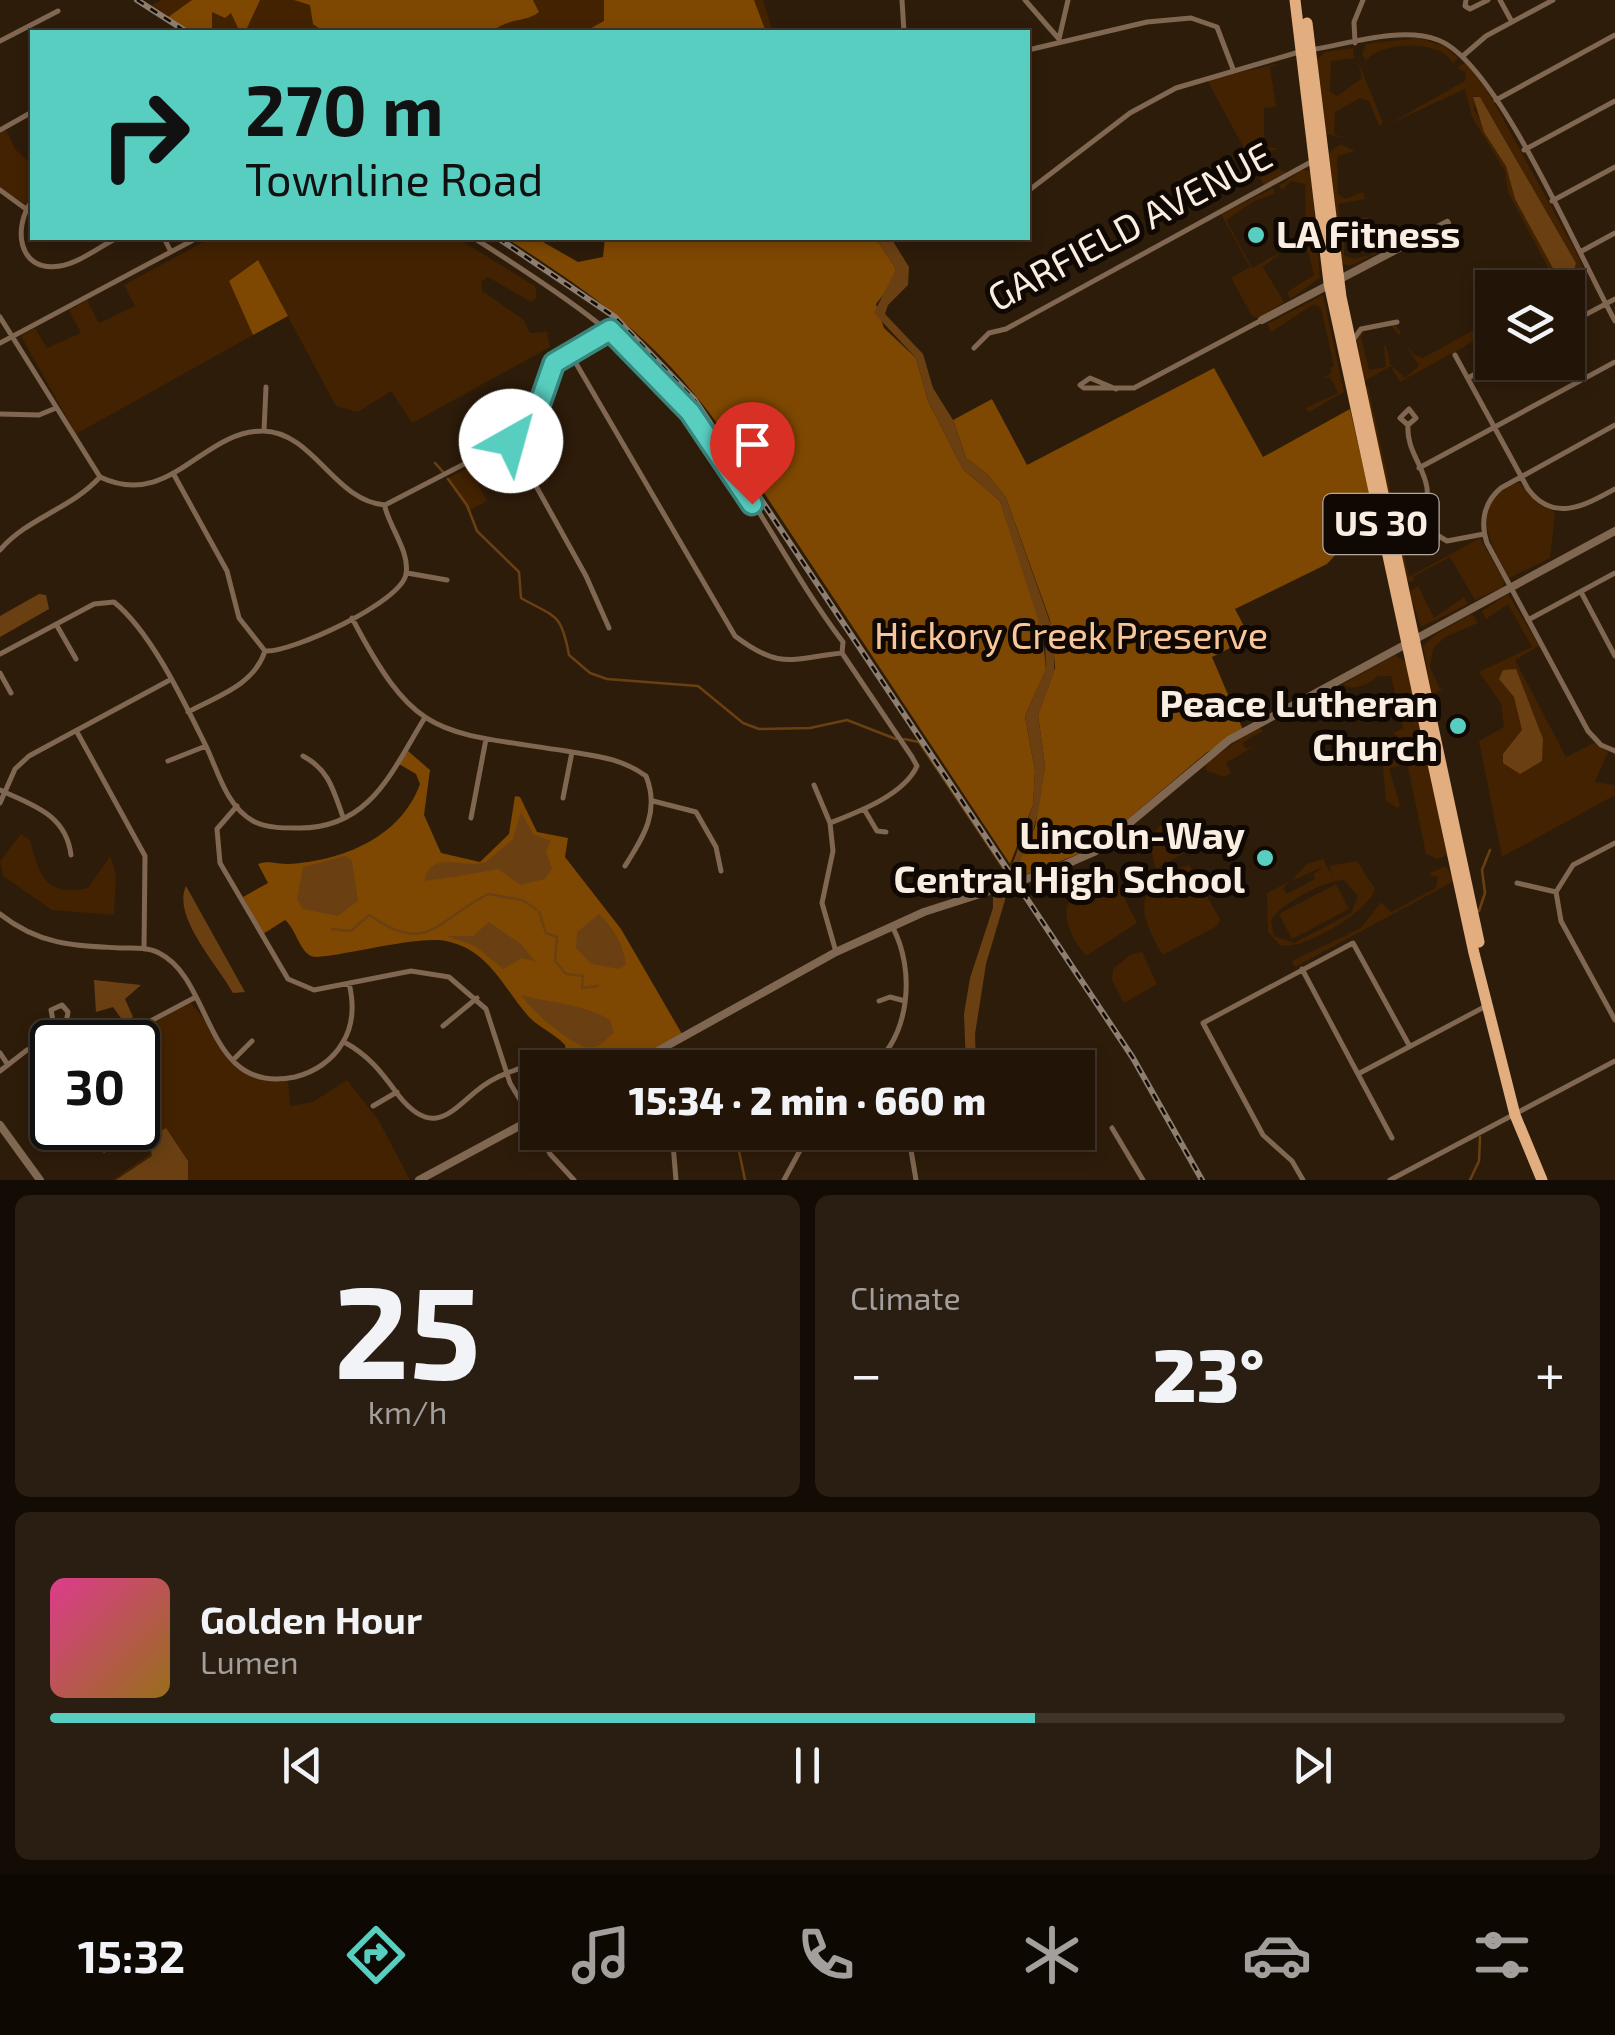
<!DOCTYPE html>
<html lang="en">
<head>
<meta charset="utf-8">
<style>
  body { margin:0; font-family:"Exo 2",sans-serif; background:#2a1e12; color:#f1f3f6; height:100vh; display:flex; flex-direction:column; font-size:38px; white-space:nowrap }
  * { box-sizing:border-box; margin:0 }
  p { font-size:32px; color:#a29f9c }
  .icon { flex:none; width:55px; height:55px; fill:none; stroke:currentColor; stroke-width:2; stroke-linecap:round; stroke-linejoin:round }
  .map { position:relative; height:1180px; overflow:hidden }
  .drawer { display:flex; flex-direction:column; gap:15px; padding:15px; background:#130c04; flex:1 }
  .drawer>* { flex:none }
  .hud { position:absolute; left:30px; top:30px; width:1000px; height:210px; border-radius:0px; box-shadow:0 5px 15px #0003,0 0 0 2px #3f3429; background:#58cec0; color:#111; overflow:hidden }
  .tools { position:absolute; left:1475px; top:270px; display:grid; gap:20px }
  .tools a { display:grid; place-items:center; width:110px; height:110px; border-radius:0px; background:#221508; box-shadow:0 5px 15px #0003,0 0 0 2px #3f3429; font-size:50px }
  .speed { position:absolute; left:30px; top:1020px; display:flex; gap:20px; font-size:50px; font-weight:700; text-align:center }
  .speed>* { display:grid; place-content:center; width:130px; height:130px; border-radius:50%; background:#221508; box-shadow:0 5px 15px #0003,0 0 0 2px #3f3429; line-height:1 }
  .speed .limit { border:5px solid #111; border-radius:15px; background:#fff; color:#111 }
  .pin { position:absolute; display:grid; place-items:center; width:85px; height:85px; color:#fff; margin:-102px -42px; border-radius:50% 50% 50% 0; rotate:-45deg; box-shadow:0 0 10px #0007 }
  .pin .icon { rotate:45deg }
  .me { position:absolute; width:110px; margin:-55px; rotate:38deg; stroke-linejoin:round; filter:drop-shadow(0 0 8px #0008) }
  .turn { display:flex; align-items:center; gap:35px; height:210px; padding:0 50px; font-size:45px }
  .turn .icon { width:130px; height:130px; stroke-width:2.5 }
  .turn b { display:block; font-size:70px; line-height:85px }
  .big { font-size:75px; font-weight:800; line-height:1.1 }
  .drawer .widget { flex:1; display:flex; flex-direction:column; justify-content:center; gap:15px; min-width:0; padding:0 35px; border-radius:15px; background:#2a1e12 }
  .drawer .dial { align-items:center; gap:0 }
  .dial b { font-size:130px; line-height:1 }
  .song { display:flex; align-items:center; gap:30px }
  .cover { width:120px; height:120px; border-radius:15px; background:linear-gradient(135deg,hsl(330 70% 55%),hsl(40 70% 35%)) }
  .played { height:10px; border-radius:5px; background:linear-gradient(90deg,#58cec0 65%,#3f3429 65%) }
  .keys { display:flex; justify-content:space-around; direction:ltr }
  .heat { display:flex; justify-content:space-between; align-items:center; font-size:55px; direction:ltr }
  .drawer .tiles { flex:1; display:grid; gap:15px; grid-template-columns:1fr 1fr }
  .widget:last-child { grid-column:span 2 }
  .trip { position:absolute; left:520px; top:1050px; width:575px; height:100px; border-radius:0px; background:#221508; box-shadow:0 5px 15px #0003,0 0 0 2px #3f3429; font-weight:800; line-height:100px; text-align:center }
  .dock { display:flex; height:160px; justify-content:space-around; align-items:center; background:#0e0803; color:#a29f9c }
  .dock .icon { width:70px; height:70px }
  .dock .on { color:#58cec0 }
  .dock b { font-size:45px; color:#f1f3f6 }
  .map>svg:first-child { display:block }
</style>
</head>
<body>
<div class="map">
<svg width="1615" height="1180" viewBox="0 0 1615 1180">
  <rect width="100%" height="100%" fill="#2e1c0a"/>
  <!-- green -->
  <path fill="#422200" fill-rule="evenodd" d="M162,0H763L773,32H189L150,6Z
    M1418,38L1444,46L1458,58L1453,64C1442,38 1378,42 1366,61L1362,54L1366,44Z
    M1353,48L1354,58L1331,61L1330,92L1337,96L1362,78L1358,61L1383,123L1379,126L1369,101L1360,98L1335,112L1334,134L1347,139L1326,134L1316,61L1325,52Z
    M1466,62L1491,97L1577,254L1588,279L1568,290L1540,287L1552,280L1583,276L1579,272L1554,279L1508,192L1505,171L1472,117L1465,89L1389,124L1466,80L1465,72L1457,68ZM1475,95L1482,100L1576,263L1574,271L1555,272L1515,199L1506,166L1474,109Z
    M1281,63L1270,67L1276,107L1264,108V148H1280L1267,152L1268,166L1286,172L1264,185L1207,80Z
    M6,130L15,149L32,165V197L26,205L0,187V133Z
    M1340,144L1355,151L1337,156L1338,194L1345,199L1363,192L1365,199L1338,204L1340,222L1367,217L1370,221L1344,226V255L1354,259L1371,255L1370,228L1377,253L1349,266L1342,263L1329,153Z
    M1302,170L1311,171L1320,278L1290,299L1287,292L1314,275L1306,243L1305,184L1291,181L1282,190L1279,186Z
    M1274,188V194L1254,201L1226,220L1252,268L1283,251L1263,267L1284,302L1259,318L1252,316L1231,278L1250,267L1221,214Z
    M211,238H457L535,286L537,297L531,302L488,277L481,282L482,291L524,320L530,333L547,332L550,347L412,423L391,391L358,412L336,406L258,261L229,281L253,335L76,434L21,336L35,328L47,348L81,333L69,310L87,300L99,323L135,306L124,285Z
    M1323,295L1344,392L1309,412L1305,408L1338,393L1330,377L1323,378L1332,373L1330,368L1334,366L1321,308L1314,304L1271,332L1267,324Z
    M1492,320V331L1400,382L1391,366L1364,381L1356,339L1361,331L1395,324L1401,333L1399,335L1391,325L1364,331L1361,338L1369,370L1386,367L1384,346L1386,345L1390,364L1405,378L1419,366L1403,340L1414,355L1423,358Z
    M1368,386L1409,577L1480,538L1504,581L1503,587L1475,600L1450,557L1414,576L1413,582L1405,581L1364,389Z
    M469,467L487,501L468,511L447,479Z
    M1519,482L1538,504L1555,512L1550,558L1509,578C1490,541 1465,503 1519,482Z
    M1418,586L1434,618L1464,597L1468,604L1421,627L1409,592Z
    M1508,594L1539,646L1515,660L1566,757L1594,743L1608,752L1595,782L1614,785L1615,795L1502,857L1479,741L1504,727L1501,703L1479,672L1532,647L1508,604L1486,619L1482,611Z
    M1472,614L1478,623L1445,637L1433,649L1430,667L1440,689H1444L1432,695L1423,646L1436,634Z
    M1395,655L1406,662L1423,740L1410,746L1393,733L1403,728L1391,676H1378C1372,682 1353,693 1343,684Z
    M1259,726L1263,731L1242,743L1246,749L1259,743L1226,763L1231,773L1224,777L1205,770L1206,763Z
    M1387,743L1406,753L1403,765L1389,768L1400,805L1397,808L1386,800L1382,757L1376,744Z
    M1421,753L1427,756L1447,855L1437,859L1426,854L1408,767L1411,756Z
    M1172,819L1189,850L1156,869L1149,841L1160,825Z
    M21,834L30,840C38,874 47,898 88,888L110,856L116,874L114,915L52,910L3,876L0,861Z
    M1323,859L1332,876L1329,866L1357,861L1375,889C1371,908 1307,951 1280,945L1268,932L1267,893L1289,882L1283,888L1287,894L1315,879L1313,874L1325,866L1291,881L1307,864ZM1344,880L1358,896L1351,913L1294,943L1274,936L1271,921C1280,903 1324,881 1344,880Z
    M1189,865L1220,919L1217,926L1163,955C1135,911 1134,882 1189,865Z
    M1446,866L1454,881L1295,967L1292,961L1361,928L1381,902L1391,912L1436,888L1438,877L1428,874Z
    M1111,872L1137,923L1086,956C1053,916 1062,887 1111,872Z
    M1336,884L1349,909L1292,939L1279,914Z
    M1142,952L1157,984L1124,1003L1112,980L1113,969L1130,955Z
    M190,1003C225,1035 219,1084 288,1081L290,1106L313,1102L347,1080L379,1121L410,1180H112L150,1154L146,1137L158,1120L138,1083V1042H118Z"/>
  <!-- forest -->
  <path fill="#7e4802" d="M192,0H260L247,28H238L231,13L225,18L212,12V32H189L167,18Z
    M294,0H533L539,12C525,23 510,17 491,32H324L313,24L310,5Z
    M604,0H754L766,32H584L604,21Z
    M506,238H536L578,262L603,257L605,238H870L880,244L896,269L891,285L876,304L884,328L916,358L928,401L963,469L1000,501L1042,629L1046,670L1025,716L1035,771L1033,805L1010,864L727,437C661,343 601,299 506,238Z
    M258,260L288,316L253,335L229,281Z
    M1214,368L1263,457L1350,409L1372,505L1332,526L1338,552L1327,564L1235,609L1246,630L1234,635L1232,647L1212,657L1243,730L1206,753L1094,848L1020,877L1015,871L1035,827L1045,766L1038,715L1055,668L1054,654L1050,620L1006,498L988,475L966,458L953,420L992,399L1027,465Z
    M408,751L430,770L424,815L441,853L480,862L509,834L515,796L520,797L537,832L568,838L565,857L621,929L682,1034L619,1067H568L565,1045C555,1034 540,1028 529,1017C503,988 490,950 446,941C413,935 322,962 311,956C299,950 296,929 285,920L263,934L243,897L268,883L258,864C268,860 277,864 288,864C343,861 401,837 420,784L416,774L399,764Z"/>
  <!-- water -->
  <path fill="#6a4013" d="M1473,97H1480L1576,263L1574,271L1555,272L1515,199L1506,166L1484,132Z
    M870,238H891L909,267L908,285L888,305L885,314L923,354L933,388L953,420L966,458L988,475L1006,498L1050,622L1054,654V672L1038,715L1045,766L1039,808L1030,842L1013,873L986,964L975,1034L976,1067H966L964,1014L970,978L993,908V893L1014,860L1033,805L1035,771L1025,716L1046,670L1045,642L1000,501L963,469L928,401L916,358L874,313L896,269L880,244Z
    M39,594L46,595L49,609L0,637V616Z
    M1516,669L1543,739L1542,761L1520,774L1503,763V754L1522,730L1514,697L1499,679L1503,670Z
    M521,812L533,834L551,841L546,852L552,869L545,879L520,885L498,869C473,874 449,878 424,881C433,848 463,870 486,862L513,839Z
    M345,856L352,860L358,901L338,916L303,909L297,899L303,867Z
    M186,886L245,992L233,993C217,964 172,917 186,886Z
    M599,914C613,927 624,945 626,965L619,969L591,964L576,948L577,932Z
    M489,922L521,944L536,962L522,958L503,969L475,946L447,936H473Z
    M94,980L141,985L125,999L133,1017L123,1021L113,1007L96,1012Z
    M521,995C550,1003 582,1003 610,1020L614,1032C607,1039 598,1050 586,1047C570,1044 529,1009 521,995Z
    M166,1128L188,1161V1180H116L152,1156L149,1138Z"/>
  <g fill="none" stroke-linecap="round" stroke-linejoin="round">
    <!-- stream -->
    <path stroke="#6a4013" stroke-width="2.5" d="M435,463L444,473
      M448,479L467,505L477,531L519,572L521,598C556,618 561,612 569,655L590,673L607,679L698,686L743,723L759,729L810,728L847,720L896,739
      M904,739L919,742L1004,869
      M1479,911L1485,893L1482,870L1490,850
      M539,912L546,933L557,937L555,961L566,974L583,976L582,988L598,986
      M332,929L351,931L369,915C429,956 435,921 488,894L522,900L536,909
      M672,1053L680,1068
      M745,1132L739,1151L745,1180
      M1470,1180L1479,1161L1480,1137"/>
    <!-- minor -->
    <path stroke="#806751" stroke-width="5" d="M902,0L904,32
      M1025,0L1059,39
      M1466,0L1465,6L1470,9L1488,0
      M1500,0L1512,22
      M1059,39L1068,0
      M0,41L58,11
      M1355,43L1354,22L1363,0
      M1028,50L1147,22L1191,18L1217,27L1233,69
      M1310,50C1348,44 1401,26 1438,40C1498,62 1581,261 1615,321
      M1464,55L1486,36L1553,0
      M1496,100L1615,35
      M0,130L32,112
      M1524,150L1615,101
      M0,190L26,209
      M1028,191L1130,113L1176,88L1299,52
      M32,201C13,226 17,273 60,266C79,263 99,247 117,238
      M1552,201L1615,167
      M164,238L171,252
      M474,238C552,288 627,336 687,408C747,480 787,568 843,642L842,653
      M1580,252L1615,233
      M0,317L100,477C170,510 201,431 263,431C314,432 334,501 385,505L524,433L538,412L554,363L610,330
      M1568,324L1615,299
      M1353,340L1361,329L1397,322
      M0,343L197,238
      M974,348L989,333L1006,329L1311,162
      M570,353L735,636C781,671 792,658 842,653L912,757L917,766C904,795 858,812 830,823
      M1455,355L1528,489C1553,523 1584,506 1615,489
      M1468,378L1497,362
      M1116,389L1090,378L1080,385L1084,388H1134L1262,320
      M0,414L39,415L56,408
      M1408,425L1416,418L1409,409L1400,418L1408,425C1406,450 1424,466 1427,488C1429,504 1420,514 1427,529L1447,541L1484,534
      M1615,425L1501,488C1484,502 1480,522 1487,543L1588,731L1601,745L1615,751
      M264,431L266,387
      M511,441L586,576L609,628
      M1419,468L1615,362
      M173,473L227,571L239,618L265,651C291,653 402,602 406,574C410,552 390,528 385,507
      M0,550C27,518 71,509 100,477
      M407,573L447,580
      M1581,592L1615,656
      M352,618C416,740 437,731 566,751C596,756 621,758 646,776C660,811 644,836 625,866
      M1528,620L1615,573
      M56,624L76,659
      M0,654L94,604L114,602C151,632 183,700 205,744C218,770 225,805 253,821C265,828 284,828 298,828C370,829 392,771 424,719
      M0,673L11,693
      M188,712C218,696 254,685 265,651
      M77,732L145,856L144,949
      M303,756C329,770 333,789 343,817
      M168,761L206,746
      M814,785L830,823L833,851L822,903L836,952
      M0,790C32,805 66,814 71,855
      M563,798L572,752
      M653,801L696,812L716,847L721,871
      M0,803L15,769L29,756L168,681
      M237,806L217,829L220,863L288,979L314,990L411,971L449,977L486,1009L510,1083L538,1130
      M864,809L877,831L886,832
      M471,818L486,739
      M1615,843L1573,865L1556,892L1561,921L1615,1020
      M1517,883L1556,892
      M0,914C39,945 74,946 122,948C134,948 148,947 159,953C214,980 204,1096 295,1077C315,1072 333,1060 343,1042C354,1024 354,1004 349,983
      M1302,969L1392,1138
      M879,1001L890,997L905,1001
      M443,1026L477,998
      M55,1035L65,1029L68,1012L62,1005L51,1010L57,1042
      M111,1042L194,998
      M344,1042C370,1056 382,1073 399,1096C441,1148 459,1095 496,1078C508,1072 520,1069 532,1063
      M0,1053L8,1065
      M233,1060L252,1041
      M774,1068L771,1061L780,1052
      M870,1068C911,1036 915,970 893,928
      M0,1071L27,1050L52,1044
      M1358,1074L1488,1005
      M373,1106L397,1092
      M90,1128L88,1134L104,1150L125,1136L124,1128
      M1112,1128L1143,1180
      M539,1132L550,1154L574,1180
      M672,1132L676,1180
      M908,1132L916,1180
      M784,1180L810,1132
      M1303,1180L1292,1161L1263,1135L1203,1023L1353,943L1409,1045
      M1390,1180L1615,1061"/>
    <!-- tertiary -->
    <path stroke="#806751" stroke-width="8" d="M1262,320L1447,223
      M627,1068L836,952L924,912L1048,872L1096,851L1229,740L1615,531
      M0,1125L40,1180
      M419,1180L538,1116"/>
    <!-- primary -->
    <path stroke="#e2ae7f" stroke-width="11" d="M1295,0L1329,283L1474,953L1515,1115L1542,1180
      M1307,23L1341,297L1479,942"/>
    <defs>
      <path id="rail" d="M137,0L187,32
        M498,238L615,317L694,399L1133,1058L1202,1180"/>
    </defs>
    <!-- rail casing -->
    <use href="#rail" stroke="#8d7e6f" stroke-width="6"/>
    <!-- rail -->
    <use href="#rail" stroke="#100803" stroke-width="2.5" stroke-dasharray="8" stroke-linecap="butt"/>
  </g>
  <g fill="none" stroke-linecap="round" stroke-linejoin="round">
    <defs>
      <path id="route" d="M511,441L533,423L554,363L610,330L690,412L752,504"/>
    </defs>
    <!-- route casing -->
    <use href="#route" stroke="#39867d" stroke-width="25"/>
    <!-- route -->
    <use href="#route" stroke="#58cec0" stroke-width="18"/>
  </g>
  <!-- markers -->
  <g fill="#58cec0" stroke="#100803" stroke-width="4">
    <circle cx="1256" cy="235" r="10"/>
    <circle cx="1458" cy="726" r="10"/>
    <circle cx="1265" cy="858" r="10"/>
  </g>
  <g text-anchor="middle" stroke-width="10" stroke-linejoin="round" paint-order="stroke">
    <!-- shield labels -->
    <rect fill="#100803" stroke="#b4a89f" stroke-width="2.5" x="1323.5" y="494" width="115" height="60" rx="8"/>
    <g font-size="35" font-weight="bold" fill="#faede2">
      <text x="1381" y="536">US 30</text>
    </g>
    <!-- street labels -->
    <g font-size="38" fill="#faede2" stroke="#100803">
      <text transform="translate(1130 227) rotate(-28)" y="13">GARFIELD AVENUE</text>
    </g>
    <!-- poi labels -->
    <g font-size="38" font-weight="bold" fill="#faede2" stroke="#100803" text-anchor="end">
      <text x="1276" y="248" text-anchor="start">LA Fitness</text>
      <text x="1438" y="717">Peace Lutheran<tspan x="1438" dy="44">Church</tspan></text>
      <text x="1245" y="849">Lincoln-Way<tspan x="1245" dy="44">Central High School</tspan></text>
    </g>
    <!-- park labels -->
    <g font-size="38" fill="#f7c69b" stroke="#100803">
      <text x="1071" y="649">Hickory Creek Preserve</text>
    </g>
  </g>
</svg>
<div class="tools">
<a><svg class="icon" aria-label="layers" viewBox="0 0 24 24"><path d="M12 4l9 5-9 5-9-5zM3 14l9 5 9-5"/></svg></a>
</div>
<div class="speed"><div class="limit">30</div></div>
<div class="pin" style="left:752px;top:504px;background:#d93025"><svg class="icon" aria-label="arrive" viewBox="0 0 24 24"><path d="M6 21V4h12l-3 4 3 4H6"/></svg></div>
<svg class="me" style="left:511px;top:441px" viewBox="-20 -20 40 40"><circle r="19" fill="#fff"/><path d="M0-13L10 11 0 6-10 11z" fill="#58cec0"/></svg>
<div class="trip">15:34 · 2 min · 660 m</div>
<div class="hud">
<div class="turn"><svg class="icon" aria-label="right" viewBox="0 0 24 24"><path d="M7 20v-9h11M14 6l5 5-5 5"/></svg><div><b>270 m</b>Townline Road</div></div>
</div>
</div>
<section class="drawer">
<div class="tiles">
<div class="widget dial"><b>25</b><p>km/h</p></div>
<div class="widget"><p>Climate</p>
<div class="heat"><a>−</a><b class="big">23°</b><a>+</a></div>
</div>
<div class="widget">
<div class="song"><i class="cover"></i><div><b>Golden Hour</b><p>Lumen</p></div></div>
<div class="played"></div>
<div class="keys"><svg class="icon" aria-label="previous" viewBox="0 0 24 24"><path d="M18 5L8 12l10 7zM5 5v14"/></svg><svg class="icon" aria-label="pause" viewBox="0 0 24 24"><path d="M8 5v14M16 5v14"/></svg><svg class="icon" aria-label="next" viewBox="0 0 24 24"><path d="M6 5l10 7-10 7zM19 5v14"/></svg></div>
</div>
</div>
</section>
<nav class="dock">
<b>15:32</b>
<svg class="icon on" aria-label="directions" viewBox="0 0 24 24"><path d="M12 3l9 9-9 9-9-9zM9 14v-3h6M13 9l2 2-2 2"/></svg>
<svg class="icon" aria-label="music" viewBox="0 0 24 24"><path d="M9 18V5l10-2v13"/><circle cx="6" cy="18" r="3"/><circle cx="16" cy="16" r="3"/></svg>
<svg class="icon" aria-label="phone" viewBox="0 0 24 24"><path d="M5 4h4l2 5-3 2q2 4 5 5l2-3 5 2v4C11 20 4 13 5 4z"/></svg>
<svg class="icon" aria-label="climate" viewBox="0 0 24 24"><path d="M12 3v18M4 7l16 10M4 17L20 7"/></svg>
<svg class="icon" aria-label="car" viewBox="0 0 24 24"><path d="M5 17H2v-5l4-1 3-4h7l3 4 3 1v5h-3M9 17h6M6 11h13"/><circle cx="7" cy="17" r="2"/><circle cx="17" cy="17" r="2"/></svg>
<svg class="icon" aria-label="filters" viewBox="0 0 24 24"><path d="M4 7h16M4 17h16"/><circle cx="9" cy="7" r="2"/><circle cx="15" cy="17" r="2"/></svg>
</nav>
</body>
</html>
